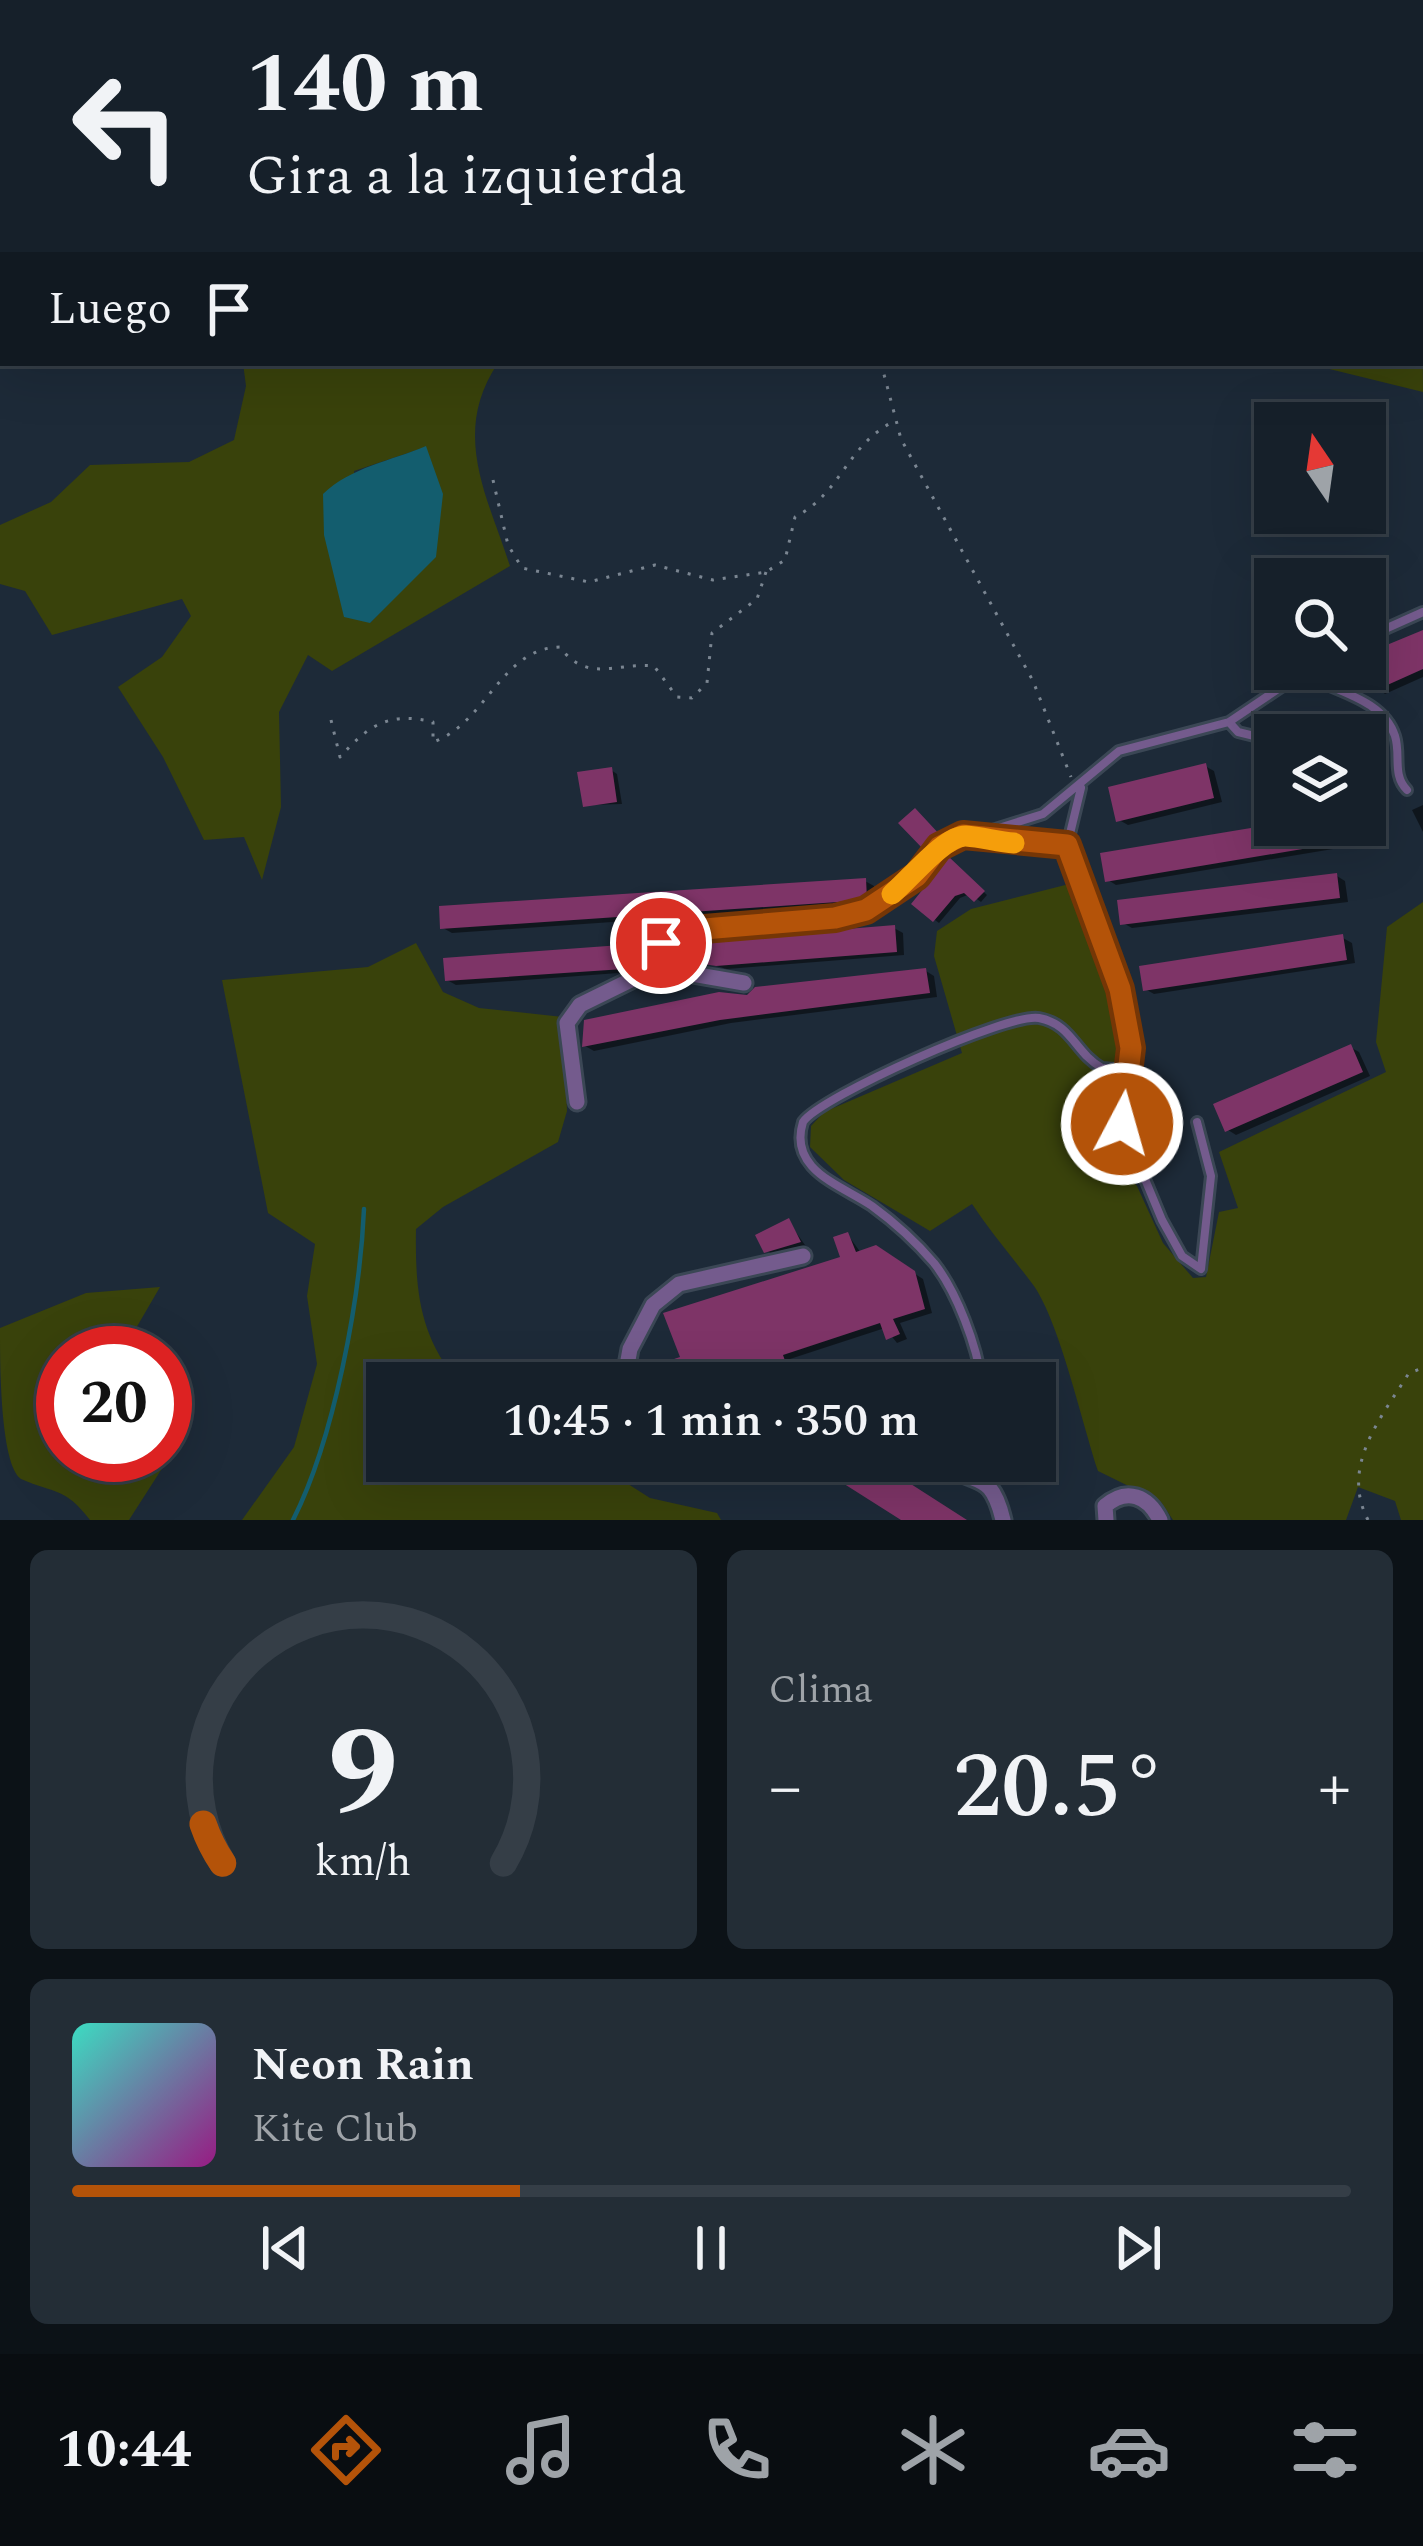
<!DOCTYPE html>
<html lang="es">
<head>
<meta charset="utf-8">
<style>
  body { margin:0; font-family:Spectral,serif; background:#232d36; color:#f1f3f6; height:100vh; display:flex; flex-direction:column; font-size:45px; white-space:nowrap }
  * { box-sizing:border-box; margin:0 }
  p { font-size:39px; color:#9ea3a8 }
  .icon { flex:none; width:66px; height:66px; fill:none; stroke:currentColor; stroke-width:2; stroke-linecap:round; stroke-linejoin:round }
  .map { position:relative; height:1520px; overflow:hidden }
  .details { display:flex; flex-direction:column; gap:30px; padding:30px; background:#0c1217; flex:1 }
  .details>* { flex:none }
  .banner { position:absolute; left:0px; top:0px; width:1425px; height:366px; box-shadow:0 12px 48px #0002,0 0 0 3px #353e47; background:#16202a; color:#f1f3f6; overflow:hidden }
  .needle { width:78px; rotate:347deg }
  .tools { position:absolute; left:1254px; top:402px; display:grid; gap:24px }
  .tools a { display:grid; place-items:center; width:132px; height:132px; border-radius:0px; background:#16202a; box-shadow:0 12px 48px #0002,0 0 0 3px #353e47; font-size:60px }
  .speed { position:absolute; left:36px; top:1326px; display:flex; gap:24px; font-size:60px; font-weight:700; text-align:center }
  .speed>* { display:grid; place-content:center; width:156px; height:156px; border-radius:50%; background:#16202a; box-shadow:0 12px 48px #0002,0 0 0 3px #353e47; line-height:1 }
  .speed .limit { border:18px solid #d22; background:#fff; color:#111 }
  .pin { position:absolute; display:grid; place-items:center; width:102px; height:102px; color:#fff; margin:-51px; border:6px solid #fff; border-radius:50%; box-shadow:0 3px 12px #0007 }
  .me { position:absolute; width:132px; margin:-66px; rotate:6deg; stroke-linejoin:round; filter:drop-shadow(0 0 9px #0008) }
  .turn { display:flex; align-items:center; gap:42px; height:252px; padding:0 48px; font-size:54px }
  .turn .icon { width:156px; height:156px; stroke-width:2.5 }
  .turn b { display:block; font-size:84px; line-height:102px }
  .then { display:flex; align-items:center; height:114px; padding:0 48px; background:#0003; gap:24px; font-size:45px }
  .big { font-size:90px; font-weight:600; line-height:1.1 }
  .details .tile { flex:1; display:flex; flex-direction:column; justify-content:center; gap:18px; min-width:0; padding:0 42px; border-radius:18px; background:#232d36 }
  .details .dial { align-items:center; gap:0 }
  .dial svg { height:312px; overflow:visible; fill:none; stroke:#353e47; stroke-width:7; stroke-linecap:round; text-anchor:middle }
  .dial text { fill:#f1f3f6; stroke:none }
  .song { display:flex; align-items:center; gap:36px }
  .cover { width:144px; height:144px; border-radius:18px; background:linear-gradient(135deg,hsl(170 70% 55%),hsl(310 70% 35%)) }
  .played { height:12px; border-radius:6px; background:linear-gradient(90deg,#b45309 35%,#353e47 35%) }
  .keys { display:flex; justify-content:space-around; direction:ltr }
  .heat { display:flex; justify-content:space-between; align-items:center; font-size:66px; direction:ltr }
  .details .tiles { flex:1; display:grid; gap:30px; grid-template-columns:1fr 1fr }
  .tile:last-child { grid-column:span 2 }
  .trip { position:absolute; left:366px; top:1362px; width:690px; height:120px; border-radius:0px; background:#16202a; box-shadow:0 12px 48px #0002,0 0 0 3px #353e47; font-weight:600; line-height:120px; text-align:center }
  .menu { display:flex; height:192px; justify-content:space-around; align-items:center; background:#090d11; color:#9ea3a8 }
  .menu .icon { width:84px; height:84px }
  .menu .current { color:#b45309 }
  .menu b { font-size:54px; color:#f1f3f6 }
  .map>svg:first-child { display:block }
</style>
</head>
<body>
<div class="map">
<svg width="1423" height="1520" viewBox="0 0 1423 1520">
  <rect width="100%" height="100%" fill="#1d2a38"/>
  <!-- green -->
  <path fill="#39420b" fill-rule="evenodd" d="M961,0H1423V46L1422,3Z
    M1422,248L1423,392L1305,363H1422Z
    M243,363H498C451,433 487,495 510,566L332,671L308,655L279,712L281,807L262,880L244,837L204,840L163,757L118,687L162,657L191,616L182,599L52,635L25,591L0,584V525L51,502L90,465L189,462L234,440L246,386ZM426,447L395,597L370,623L354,471Z
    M1081,881L1116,990L1124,1049L1103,1145L1137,1186L1163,1243L1193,1278L1206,1277L1219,1212L1238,1208L1219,1152L1386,1072L1376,1042L1387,927L1423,902V1520H1401L1395,1501L1358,1487L1346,1520H1173L1161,1502L1098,1471C1082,1423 1060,1324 1034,1286C1014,1259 991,1233 972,1204L930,1231L844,1180L810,1147L811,1126L824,1112L962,1053L934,956L937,931L971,909Z
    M416,943L443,992L479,1008L563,1017L567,1111L558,1142L443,1207L416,1229C415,1289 419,1336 459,1383H387V1461H592L650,1498L717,1513L721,1520H242L294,1447L317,1364L307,1296L315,1244L268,1213L222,980L368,967Z
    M160,1287L128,1342V1353H63V1455H155L163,1467L129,1520H90C65,1487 55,1494 21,1479C0,1464 0,1362 0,1328L86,1293Z"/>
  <!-- water -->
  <path fill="#135d6e" d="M426,446L443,494L436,557L370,623L344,617L324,535L323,494C351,467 391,461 426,446Z"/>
  <!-- shadow -->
  <path fill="#0007" d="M1423,633V677L1385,694L1355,669H1365V657Z
    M1205,766L1214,771L1222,802L1128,825L1119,820Z
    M611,770L617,774L622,804L586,805Z
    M1275,772V789L1257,793L1252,782Z
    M1423,805V832L1412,810Z
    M1365,813L1371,817L1375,842L1116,885L1108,880L1365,825Z
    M954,864L987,895L981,902L970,894L960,898L939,923L935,920Z
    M1337,876L1345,881L1348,902L1132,928L1123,923Z
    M865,881L874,886V904L452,933L443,928Z
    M894,928L903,933L904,955L727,969L694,960Z
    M1343,938L1352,943L1355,963L1154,994L1145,989Z
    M634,947L642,952L632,972L456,985L447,980L446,960Z
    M926,971L934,976L937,997L731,1023L594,1051L585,1046L748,998Z
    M1350,1047L1359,1052L1370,1076L1236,1135L1228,1130Z
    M788,1221L805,1245L772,1254L766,1250Z
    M848,1235L861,1253L876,1249L923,1279L932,1313L900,1323L907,1339L897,1343L885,1328L790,1359L796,1376L783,1381L771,1365L717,1383H659L684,1358L844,1259Z"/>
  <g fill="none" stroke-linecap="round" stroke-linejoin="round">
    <!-- stream -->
    <path stroke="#135d6e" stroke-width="4.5" d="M293,1520C334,1439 360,1300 364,1209"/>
  </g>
  <!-- building -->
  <path fill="#7e3467" d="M1423,630V669L1374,691L1351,669H1365V654Z
    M1206,763L1214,798L1116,822L1108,787Z
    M612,767L617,802L583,807L577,772Z
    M915,808L941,836L925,851L898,823Z
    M1275,824L1366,825L1368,838L1105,882L1100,853Z
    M949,857L985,891L974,902L964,893L955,896L933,922L911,904Z
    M1337,873L1340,898L1120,925L1117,900Z
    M866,878L867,900L440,929L439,906Z
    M895,925L897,952L716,966L691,962L690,942Z
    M1343,934L1347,960L1143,991L1139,966Z
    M635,944L624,969L445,981L443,958Z
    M926,968L930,993L720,1020L582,1047L584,1020L719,992L747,995L755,987Z
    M1351,1044L1363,1072L1225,1132L1213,1104Z
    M789,1218L801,1242L764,1253L755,1235Z
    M848,1232L856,1252L876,1245L915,1271L925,1309L893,1319L900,1334L886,1340L880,1323L783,1355L789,1372L772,1378L766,1360L697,1383H656L650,1367L680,1357L663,1313L840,1257L833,1237Z
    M808,1461H875L967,1520H901Z"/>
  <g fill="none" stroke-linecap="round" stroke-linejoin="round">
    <defs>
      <path id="lane" d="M1365,638L1423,612
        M1302,673C1332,691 1383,698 1395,736C1401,755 1392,775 1407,790
        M1229,722L1238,732L1275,741
        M1081,788L1067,846L1120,989L1131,1048L1122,1124L1162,1220L1182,1256L1201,1269L1211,1176L1197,1122
        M964,836L1067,846
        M636,963L673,936L692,930L835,918L876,906L917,876L939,847L1043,814L1119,751L1229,722L1308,669
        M982,1383C977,1346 957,1292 934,1263C916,1242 894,1222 872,1206C841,1185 788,1170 803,1122C820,1097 1009,1012 1039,1018C1072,1024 1075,1053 1102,1068L1127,1070
        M980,1476L982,1461"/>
      <path id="street" d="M1213,3L1215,0
        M577,1102L567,1023L580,1005L637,977L635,964L744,983
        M631,1383L626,1371L630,1349L653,1305L679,1284L803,1256
        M836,1383H875
        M948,1461C972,1490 990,1465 1003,1520
        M1106,1520L1105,1506C1127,1487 1148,1496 1160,1520"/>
    </defs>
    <!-- lane casing -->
    <use href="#lane" stroke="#3b4755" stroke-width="14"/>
    <!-- street casing -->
    <use href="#street" stroke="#3b4755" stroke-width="21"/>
    <!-- path -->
    <path stroke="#7b8692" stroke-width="3" stroke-dasharray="3 9" stroke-linecap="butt" d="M889,3L891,0
      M881,363L901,439L1033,681L1071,777
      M493,480L508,545L522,568L589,582L655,565L713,580L766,572L785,560L795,517C843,492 845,446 896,420
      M331,720L340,757C368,726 388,711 433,722V742C486,724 501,648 560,647C587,684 617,662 654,666L677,697L692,698L707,683L712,633L757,599L766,572
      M1368,1520C1340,1466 1381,1418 1409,1373L1423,1368"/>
    <!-- lane -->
    <use href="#lane" stroke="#745b8d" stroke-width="8"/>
    <!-- street -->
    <use href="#street" stroke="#745b8d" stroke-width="15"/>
  </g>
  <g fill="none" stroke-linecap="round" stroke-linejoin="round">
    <defs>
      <path id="route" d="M661,943L692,930L835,918L866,910L917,876L939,847L963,835L1067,845L1120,989L1131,1048L1122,1124"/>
    </defs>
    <!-- route casing -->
    <use href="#route" stroke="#753606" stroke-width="30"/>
    <!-- route -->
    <use href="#route" stroke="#b45309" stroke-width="21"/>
    <!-- slow -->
    <path stroke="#f59e0b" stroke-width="21" d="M892,894C910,879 945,835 966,836C982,837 998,842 1014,843"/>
  </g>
</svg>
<div class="tools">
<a><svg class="needle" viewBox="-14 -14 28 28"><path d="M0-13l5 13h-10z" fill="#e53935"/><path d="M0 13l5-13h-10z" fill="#9ea3a8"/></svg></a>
<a><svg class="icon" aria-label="search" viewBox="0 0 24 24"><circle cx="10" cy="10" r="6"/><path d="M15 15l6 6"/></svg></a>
<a><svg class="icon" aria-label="layers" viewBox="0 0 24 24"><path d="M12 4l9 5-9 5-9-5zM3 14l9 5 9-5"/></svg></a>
</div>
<div class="speed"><div class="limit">20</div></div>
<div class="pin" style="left:661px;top:943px;background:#d93025"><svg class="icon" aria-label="arrive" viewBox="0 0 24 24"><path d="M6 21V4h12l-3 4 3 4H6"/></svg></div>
<svg class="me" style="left:1122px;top:1124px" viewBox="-20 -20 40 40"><circle r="17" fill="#b45309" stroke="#fff" stroke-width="3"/><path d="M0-11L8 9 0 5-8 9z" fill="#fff"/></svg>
<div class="trip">10:45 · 1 min · 350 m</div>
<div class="banner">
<div class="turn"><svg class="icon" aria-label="left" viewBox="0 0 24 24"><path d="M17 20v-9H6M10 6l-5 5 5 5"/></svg><div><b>140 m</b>Gira a la izquierda</div></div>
<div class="then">Luego<svg class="icon" aria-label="arrive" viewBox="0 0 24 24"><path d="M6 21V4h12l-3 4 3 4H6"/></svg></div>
</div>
</div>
<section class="details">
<div class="tiles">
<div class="tile dial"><svg viewBox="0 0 100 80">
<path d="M14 69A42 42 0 1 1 86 69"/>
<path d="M14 69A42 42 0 0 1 9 59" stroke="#b45309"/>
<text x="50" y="56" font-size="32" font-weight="700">9</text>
<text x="50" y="72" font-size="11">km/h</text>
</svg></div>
<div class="tile"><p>Clima</p>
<div class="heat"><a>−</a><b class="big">20.5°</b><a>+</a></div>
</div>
<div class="tile">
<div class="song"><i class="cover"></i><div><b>Neon Rain</b><p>Kite Club</p></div></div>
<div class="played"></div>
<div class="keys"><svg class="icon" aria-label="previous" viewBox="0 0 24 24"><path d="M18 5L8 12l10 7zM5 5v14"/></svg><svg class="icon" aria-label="pause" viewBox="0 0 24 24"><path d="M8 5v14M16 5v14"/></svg><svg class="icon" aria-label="next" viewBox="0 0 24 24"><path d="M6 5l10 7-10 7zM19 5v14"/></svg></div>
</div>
</div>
</section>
<nav class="menu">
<b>10:44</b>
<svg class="icon current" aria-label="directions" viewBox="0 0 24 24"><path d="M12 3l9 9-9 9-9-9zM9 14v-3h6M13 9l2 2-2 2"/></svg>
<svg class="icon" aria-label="music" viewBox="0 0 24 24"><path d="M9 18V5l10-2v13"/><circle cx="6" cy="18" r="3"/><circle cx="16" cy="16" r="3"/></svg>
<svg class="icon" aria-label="phone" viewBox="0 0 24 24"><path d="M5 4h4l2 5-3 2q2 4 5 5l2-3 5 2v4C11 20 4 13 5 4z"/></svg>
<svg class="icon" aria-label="climate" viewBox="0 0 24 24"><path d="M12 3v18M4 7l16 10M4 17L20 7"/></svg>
<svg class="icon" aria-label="car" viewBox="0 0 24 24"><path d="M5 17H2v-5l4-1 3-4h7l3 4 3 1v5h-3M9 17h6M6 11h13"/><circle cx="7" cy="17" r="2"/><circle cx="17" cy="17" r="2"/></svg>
<svg class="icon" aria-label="filters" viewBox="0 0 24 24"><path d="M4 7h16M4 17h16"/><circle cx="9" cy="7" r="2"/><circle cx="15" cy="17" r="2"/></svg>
</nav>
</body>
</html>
